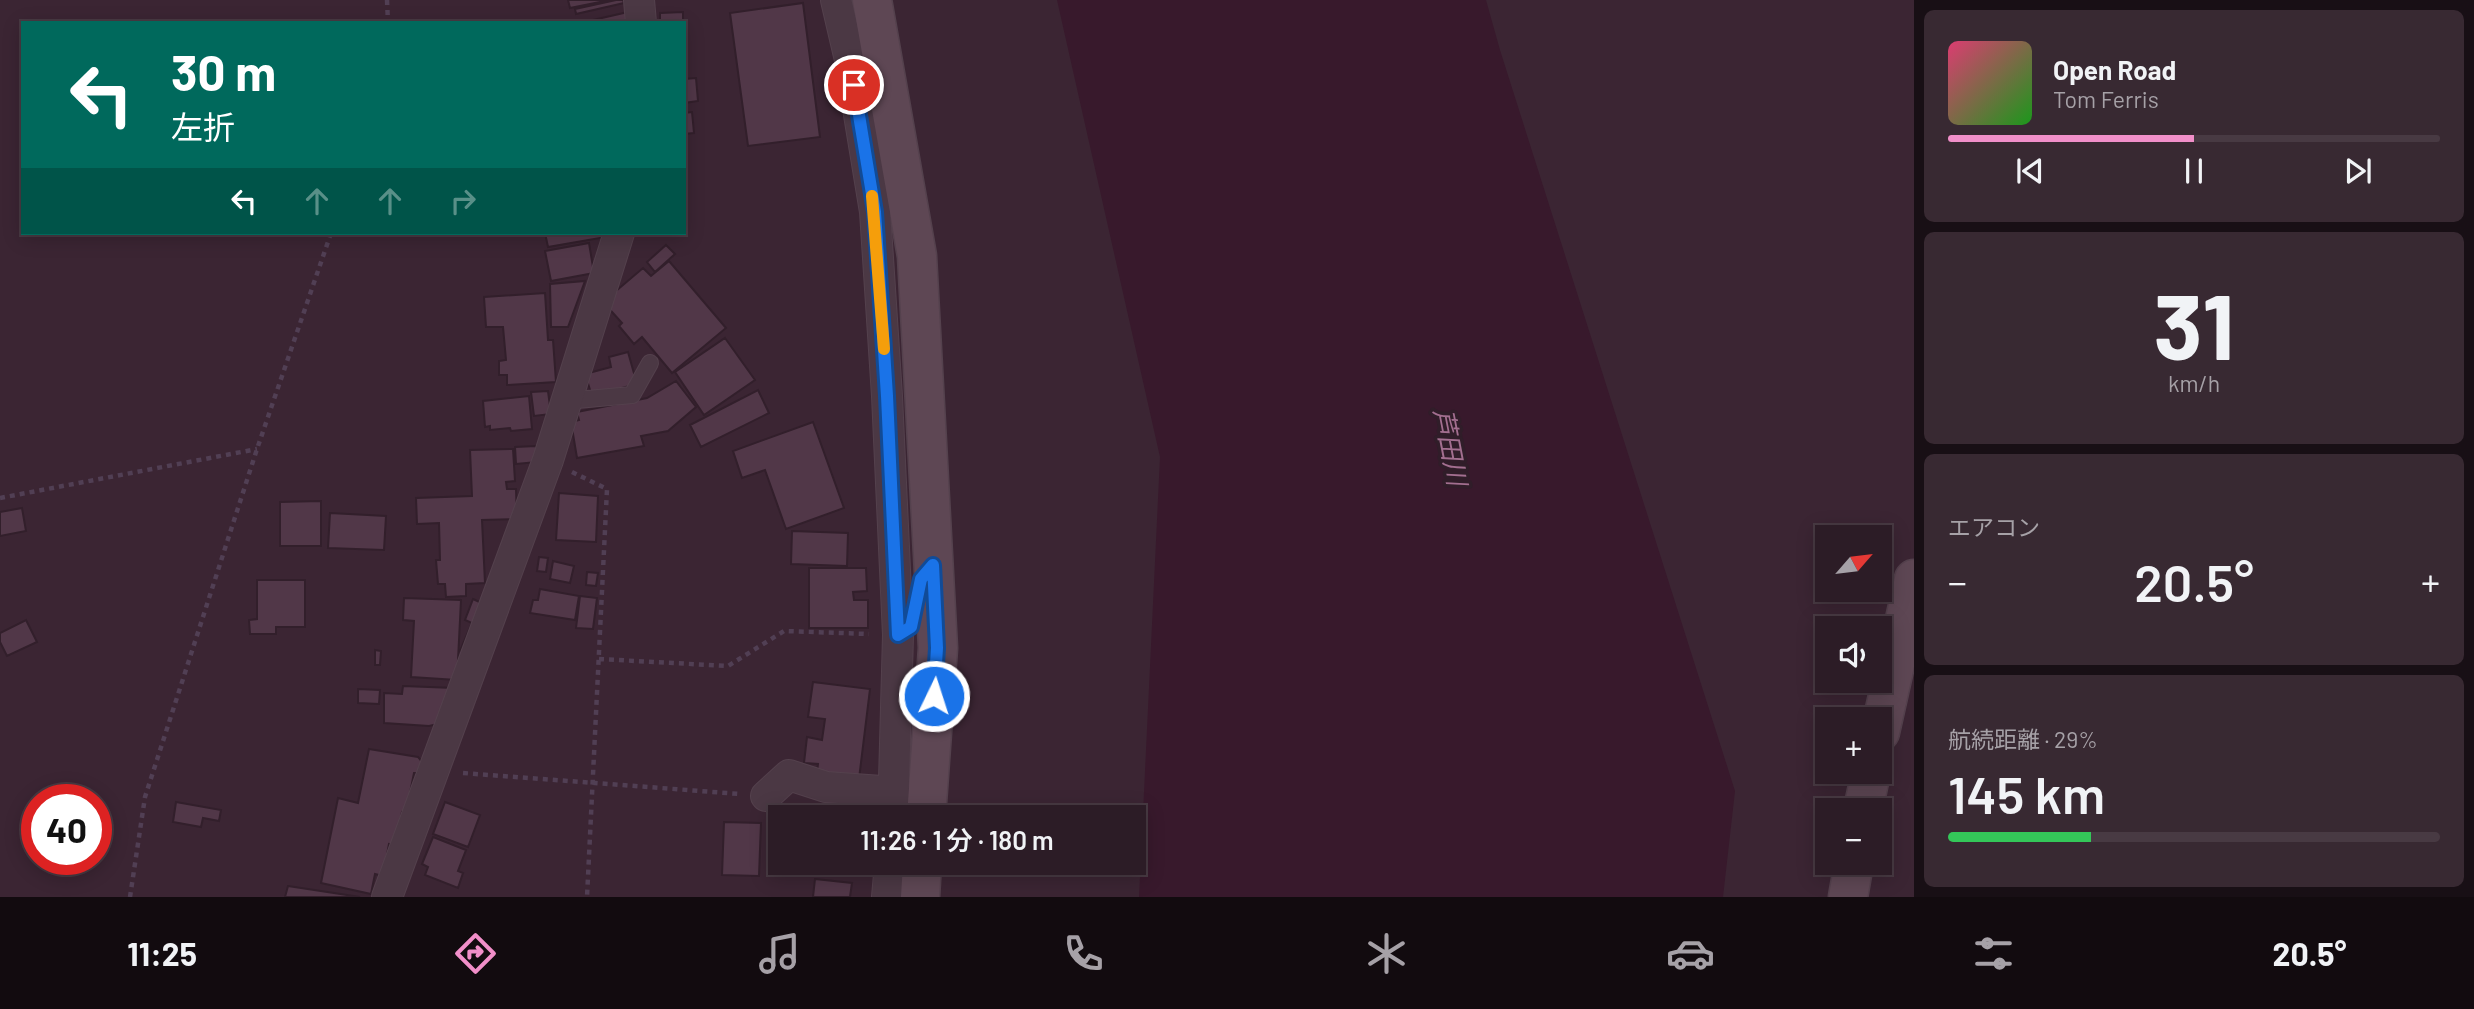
<!DOCTYPE html>
<html lang="ja">
<head>
<meta charset="utf-8">
<style>
  body { margin:0; font-family:Barlow,"Noto Sans JP",sans-serif; background:#382932; color:#f1f3f6; height:100vh; display:flex; flex-direction:column; font-size:26px; white-space:nowrap }
  * { box-sizing:border-box; margin:0 }
  p { font-size:23px; color:#a6a1a7 }
  .icon { flex:none; width:38px; height:38px; fill:none; stroke:currentColor; stroke-width:2; stroke-linecap:round; stroke-linejoin:round }
  .map { position:relative; flex:1; overflow:hidden }
  .side { display:flex; flex-direction:column; gap:10px; padding:10px; background:#180f15; width:560px }
  .side>* { flex:none }
  .hud { position:absolute; left:21px; top:21px; width:665px; height:214px; border-radius:0px; box-shadow:0 4px 18px #0003,0 0 0 2px #483a43; background:#00695c; color:#fff; overflow:hidden }
  .needle { width:46px; rotate:62deg }
  .tools { position:absolute; left:1815px; top:525px; display:grid; gap:14px }
  .tools a { display:grid; place-items:center; width:77px; height:77px; border-radius:0px; background:#2c1c26; box-shadow:0 4px 18px #0003,0 0 0 2px #483a43; font-size:35px }
  .speed { position:absolute; left:21px; top:784px; display:flex; gap:14px; font-size:35px; font-weight:700; text-align:center }
  .speed>* { display:grid; place-content:center; width:91px; height:91px; border-radius:50%; background:#2c1c26; box-shadow:0 4px 18px #0003,0 0 0 2px #483a43; line-height:1 }
  .speed .limit { border:10px solid #d22; background:#fff; color:#111 }
  .pin { position:absolute; display:grid; place-items:center; width:60px; height:60px; color:#fff; margin:-30px; border:4px solid #fff; border-radius:50%; box-shadow:0 2px 7px #0007 }
  .me { position:absolute; width:77px; margin:-38px; rotate:4deg; stroke-linejoin:round; filter:drop-shadow(0 0 5px #0008) }
  .turn { display:flex; align-items:center; gap:24px; height:147px; padding:0 35px; font-size:32px }
  .turn .icon { width:91px; height:91px; stroke-width:2.5 }
  .turn b { display:block; font-size:49px; line-height:60px }
  .lanes { display:flex; align-items:center; height:66px; padding:0 35px; background:#0003; justify-content:center; gap:35px; direction:ltr }
  .lanes .off { opacity:.35 }
  .big { font-size:52px; font-weight:600; line-height:1.1 }
  .side .tile { flex:1; display:flex; flex-direction:column; justify-content:center; gap:10px; min-width:0; padding:0 24px; border-radius:10px; background:#382932 }
  .side .dial { align-items:center; gap:0 }
  .dial b { font-size:91px; line-height:1 }
  .song { display:flex; align-items:center; gap:21px }
  .cover { width:84px; height:84px; border-radius:10px; background:linear-gradient(135deg,hsl(340 70% 55%),hsl(120 70% 35%)) }
  .played { height:7px; border-radius:4px; background:linear-gradient(90deg,#f18fc9 50%,#483a43 50%) }
  .keys { display:flex; justify-content:space-around; direction:ltr }
  .heat { display:flex; justify-content:space-between; align-items:center; font-size:38px; direction:ltr }
  .charge { height:10px; border-radius:5px; background:linear-gradient(90deg,#34c759 29%,#483a43 0) }
  .trip { position:absolute; left:768px; top:805px; width:378px; height:70px; border-radius:0px; background:#2c1c26; box-shadow:0 4px 18px #0003,0 0 0 2px #483a43; font-weight:600; line-height:70px; text-align:center }
  .dock { display:flex; height:112px; justify-content:space-around; align-items:center; background:#120b0f; color:#a6a1a7 }
  .dock .icon { width:49px; height:49px }
  .dock .active { color:#f18fc9 }
  .dock b { font-size:32px; color:#f1f3f6 }
  main { display:flex; flex:1; min-height:0 }
  .map>svg:first-child { display:block }
</style>
</head>
<body>
<main>
<div class="map">
<svg width="1914" height="897" viewBox="0 0 1914 897">
  <rect width="100%" height="100%" fill="#3b2533"/>
  <!-- water -->
  <path fill="#38192c" d="M1057,0H1486L1500,50L1735,791L1723,897H1139L1160,457Z"/>
  <!-- building -->
  <path fill="#513748" stroke="#321f2b" stroke-width="2" d="M568,0H610L570,8Z
    M616,0H623L624,3L576,14L575,9Z
    M803,3L820,137L748,146L730,13Z
    M628,12L629,23H580Z
    M683,12V23H660V13Z
    M696,78L698,101L684,103V79Z
    M692,112L694,133L684,134V113Z
    M545,233H599L600,238L548,247Z
    M589,243L594,273L551,281L545,251Z
    M666,245L675,254L655,272L647,262Z
    M669,261L726,328L672,373L642,337L634,344L619,326L622,323L603,302L643,268L651,276Z
    M585,281L568,327H551L550,284Z
    M545,293L548,340H553L556,382L507,385V375H499V361L506,360L503,327H486L484,297Z
    M725,338L755,380L704,415L675,372Z
    M628,352L637,384L592,396L585,374L611,367L609,357Z
    M676,381L696,407L668,431L641,436L644,446L577,458L571,422L579,420L577,412L647,398Z
    M758,390L769,413L701,447L690,425Z
    M548,391L551,414L534,416L531,392Z
    M529,396L532,429L511,431L510,428L490,430V426L485,427L483,401Z
    M813,422L844,508L786,529L765,470L742,478L733,451Z
    M536,446L537,462L516,464L515,447Z
    M513,449L515,481L506,482L507,489H516L517,519L482,520L485,583L466,584V596L446,597L445,584H438L436,560H440L439,523L417,524L416,498L472,496L470,450Z
    M559,493L598,496L596,542L556,540Z
    M321,501V546H280V502Z
    M22,508L26,531L0,536V512Z
    M330,513L386,516L384,550L328,548Z
    M792,531L848,533L847,566L791,564Z
    M539,557L548,558L546,572L537,571Z
    M553,561L574,566L570,583L550,579Z
    M809,568H866L867,591L853,592L854,600H868V628H809Z
    M587,572L598,573L596,586L586,585Z
    M257,580H305V627H276V634H250L249,620L257,619Z
    M540,589L579,596L575,620L530,613L533,600H538Z
    M580,596L597,598L593,629L576,628Z
    M404,598L461,600L457,680L411,677L414,621L403,620Z
    M473,599L486,605L467,654L460,651L472,623L465,620Z
    M26,620L37,642L7,656L0,642V633Z
    M375,650L381,651L380,665H375Z
    M813,682L870,689L858,787L816,781L818,764L804,763L807,737L822,740L825,719L808,717Z
    M403,686L454,688L442,723L429,726L384,723V693L402,694Z
    M358,689L380,690L379,704L358,703Z
    M369,749L418,757L422,762L419,773H414L406,813L402,812L395,845L389,844L383,876L375,874L371,894L321,883L338,798L358,803Z
    M176,802L221,810L219,821L203,818L201,827L173,822Z
    M445,802L480,815L468,847L433,834Z
    M724,822L761,823L759,876L722,875Z
    M433,837L466,850L458,871L463,873L458,888L425,875L428,867L422,864Z
    M815,879L852,883L850,897H813Z
    M288,886L360,897H285Z"/>
  <g fill="none" stroke-linecap="round" stroke-linejoin="round">
    <defs>
      <path id="lane" d="M566,401L632,395L650,363"/>
      <path id="street" d="M639,0L641,23
        M836,0L850,60L875,212L887,396L898,635L893,817
        M766,796L789,775L826,787L895,792
        M387,897L548,460L619,233
        M887,897L890,863"/>
      <path id="secondary" d="M872,0L917,256L938,648L926,817
        M1880,732L1914,579
        M1863,810L1871,772
        M920,897L922,863
        M1848,897L1854,863"/>
    </defs>
    <!-- lane casing -->
    <use href="#lane" stroke="#54414d" stroke-width="18"/>
    <!-- street casing -->
    <use href="#street" stroke="#54414d" stroke-width="32"/>
    <!-- secondary casing -->
    <use href="#secondary" stroke="#54414d" stroke-width="41"/>
    <!-- path -->
    <path stroke="#513f54" stroke-width="4.5" stroke-dasharray="5 5" stroke-linecap="butt" d="M387,0L388,23
      M572,472L607,489L587,897
      M0,498L257,449
      M599,659L728,666L784,631L869,634
      M463,773L740,794
      M130,897L145,797L257,449L331,233"/>
    <!-- lane -->
    <use href="#lane" stroke="#4b3844" stroke-width="16"/>
    <!-- street -->
    <use href="#street" stroke="#4b3844" stroke-width="30"/>
    <!-- secondary -->
    <use href="#secondary" stroke="#5e4754" stroke-width="38"/>
  </g>
  <g fill="none" stroke-linecap="round" stroke-linejoin="round">
    <defs>
      <path id="route" d="M854,85L875,212L887,396L898,635L911,627L921,579L933,565L937,648L934,696"/>
    </defs>
    <!-- route casing -->
    <use href="#route" stroke="#114b97" stroke-width="18"/>
    <!-- route -->
    <use href="#route" stroke="#1a73e8" stroke-width="12"/>
    <!-- slow -->
    <path stroke="#f59e0b" stroke-width="12" d="M872,196L884,349"/>
  </g>
  <g text-anchor="middle" stroke-width="7" stroke-linejoin="round" paint-order="stroke">
    <!-- water labels -->
    <g font-size="26" font-style="italic" fill="#a36f90" stroke="#301d29">
      <text transform="translate(1450 447) rotate(79)" y="9">芦田川</text>
    </g>
  </g>
</svg>
<div class="tools">
<a><svg class="needle" viewBox="-14 -14 28 28"><path d="M0-13l5 13h-10z" fill="#e53935"/><path d="M0 13l5-13h-10z" fill="#a6a1a7"/></svg></a>
<a><svg class="icon" aria-label="sound" viewBox="0 0 24 24"><path d="M4 9h4l5-4v14l-5-4H4zM17 9q2 3 0 6"/></svg></a>
<a>+</a>
<a>−</a>
</div>
<div class="speed"><div class="limit">40</div></div>
<div class="pin" style="left:854px;top:85px;background:#d93025"><svg class="icon" aria-label="arrive" viewBox="0 0 24 24"><path d="M6 21V4h12l-3 4 3 4H6"/></svg></div>
<svg class="me" style="left:934px;top:696px" viewBox="-20 -20 40 40"><circle r="17" fill="#1a73e8" stroke="#fff" stroke-width="3"/><path d="M0-11L8 9 0 5-8 9z" fill="#fff"/></svg>
<div class="trip">11:26 · 1 分 · 180 m</div>
<div class="hud">
<div class="turn"><svg class="icon" aria-label="left" viewBox="0 0 24 24"><path d="M17 20v-9H6M10 6l-5 5 5 5"/></svg><div><b>30 m</b>左折</div></div>
<div class="lanes"><svg class="icon" aria-label="left" viewBox="0 0 24 24"><path d="M17 20v-9H6M10 6l-5 5 5 5"/></svg><svg class="icon off" aria-label="ahead" viewBox="0 0 24 24"><path d="M12 20V5M6 11l6-6 6 6"/></svg><svg class="icon off" aria-label="ahead" viewBox="0 0 24 24"><path d="M12 20V5M6 11l6-6 6 6"/></svg><svg class="icon off" aria-label="right" viewBox="0 0 24 24"><path d="M7 20v-9h11M14 6l5 5-5 5"/></svg></div>
</div>
</div>
<section class="side">
<div class="tile">
<div class="song"><i class="cover"></i><div><b>Open Road</b><p>Tom Ferris</p></div></div>
<div class="played"></div>
<div class="keys"><svg class="icon" aria-label="previous" viewBox="0 0 24 24"><path d="M18 5L8 12l10 7zM5 5v14"/></svg><svg class="icon" aria-label="pause" viewBox="0 0 24 24"><path d="M8 5v14M16 5v14"/></svg><svg class="icon" aria-label="next" viewBox="0 0 24 24"><path d="M6 5l10 7-10 7zM19 5v14"/></svg></div>
</div>
<div class="tile dial"><b>31</b><p>km/h</p></div>
<div class="tile"><p>エアコン</p>
<div class="heat"><a>−</a><b class="big">20.5°</b><a>+</a></div>
</div>
<div class="tile"><p>航続距離 · 29%</p><b class="big">145 km</b><div class="charge"></div></div>
</section>
</main>
<nav class="dock">
<b>11:25</b>
<svg class="icon active" aria-label="directions" viewBox="0 0 24 24"><path d="M12 3l9 9-9 9-9-9zM9 14v-3h6M13 9l2 2-2 2"/></svg>
<svg class="icon" aria-label="music" viewBox="0 0 24 24"><path d="M9 18V5l10-2v13"/><circle cx="6" cy="18" r="3"/><circle cx="16" cy="16" r="3"/></svg>
<svg class="icon" aria-label="phone" viewBox="0 0 24 24"><path d="M5 4h4l2 5-3 2q2 4 5 5l2-3 5 2v4C11 20 4 13 5 4z"/></svg>
<svg class="icon" aria-label="climate" viewBox="0 0 24 24"><path d="M12 3v18M4 7l16 10M4 17L20 7"/></svg>
<svg class="icon" aria-label="car" viewBox="0 0 24 24"><path d="M5 17H2v-5l4-1 3-4h7l3 4 3 1v5h-3M9 17h6M6 11h13"/><circle cx="7" cy="17" r="2"/><circle cx="17" cy="17" r="2"/></svg>
<svg class="icon" aria-label="filters" viewBox="0 0 24 24"><path d="M4 7h16M4 17h16"/><circle cx="9" cy="7" r="2"/><circle cx="15" cy="17" r="2"/></svg>
<b>20.5°</b>
</nav>
</body>
</html>
